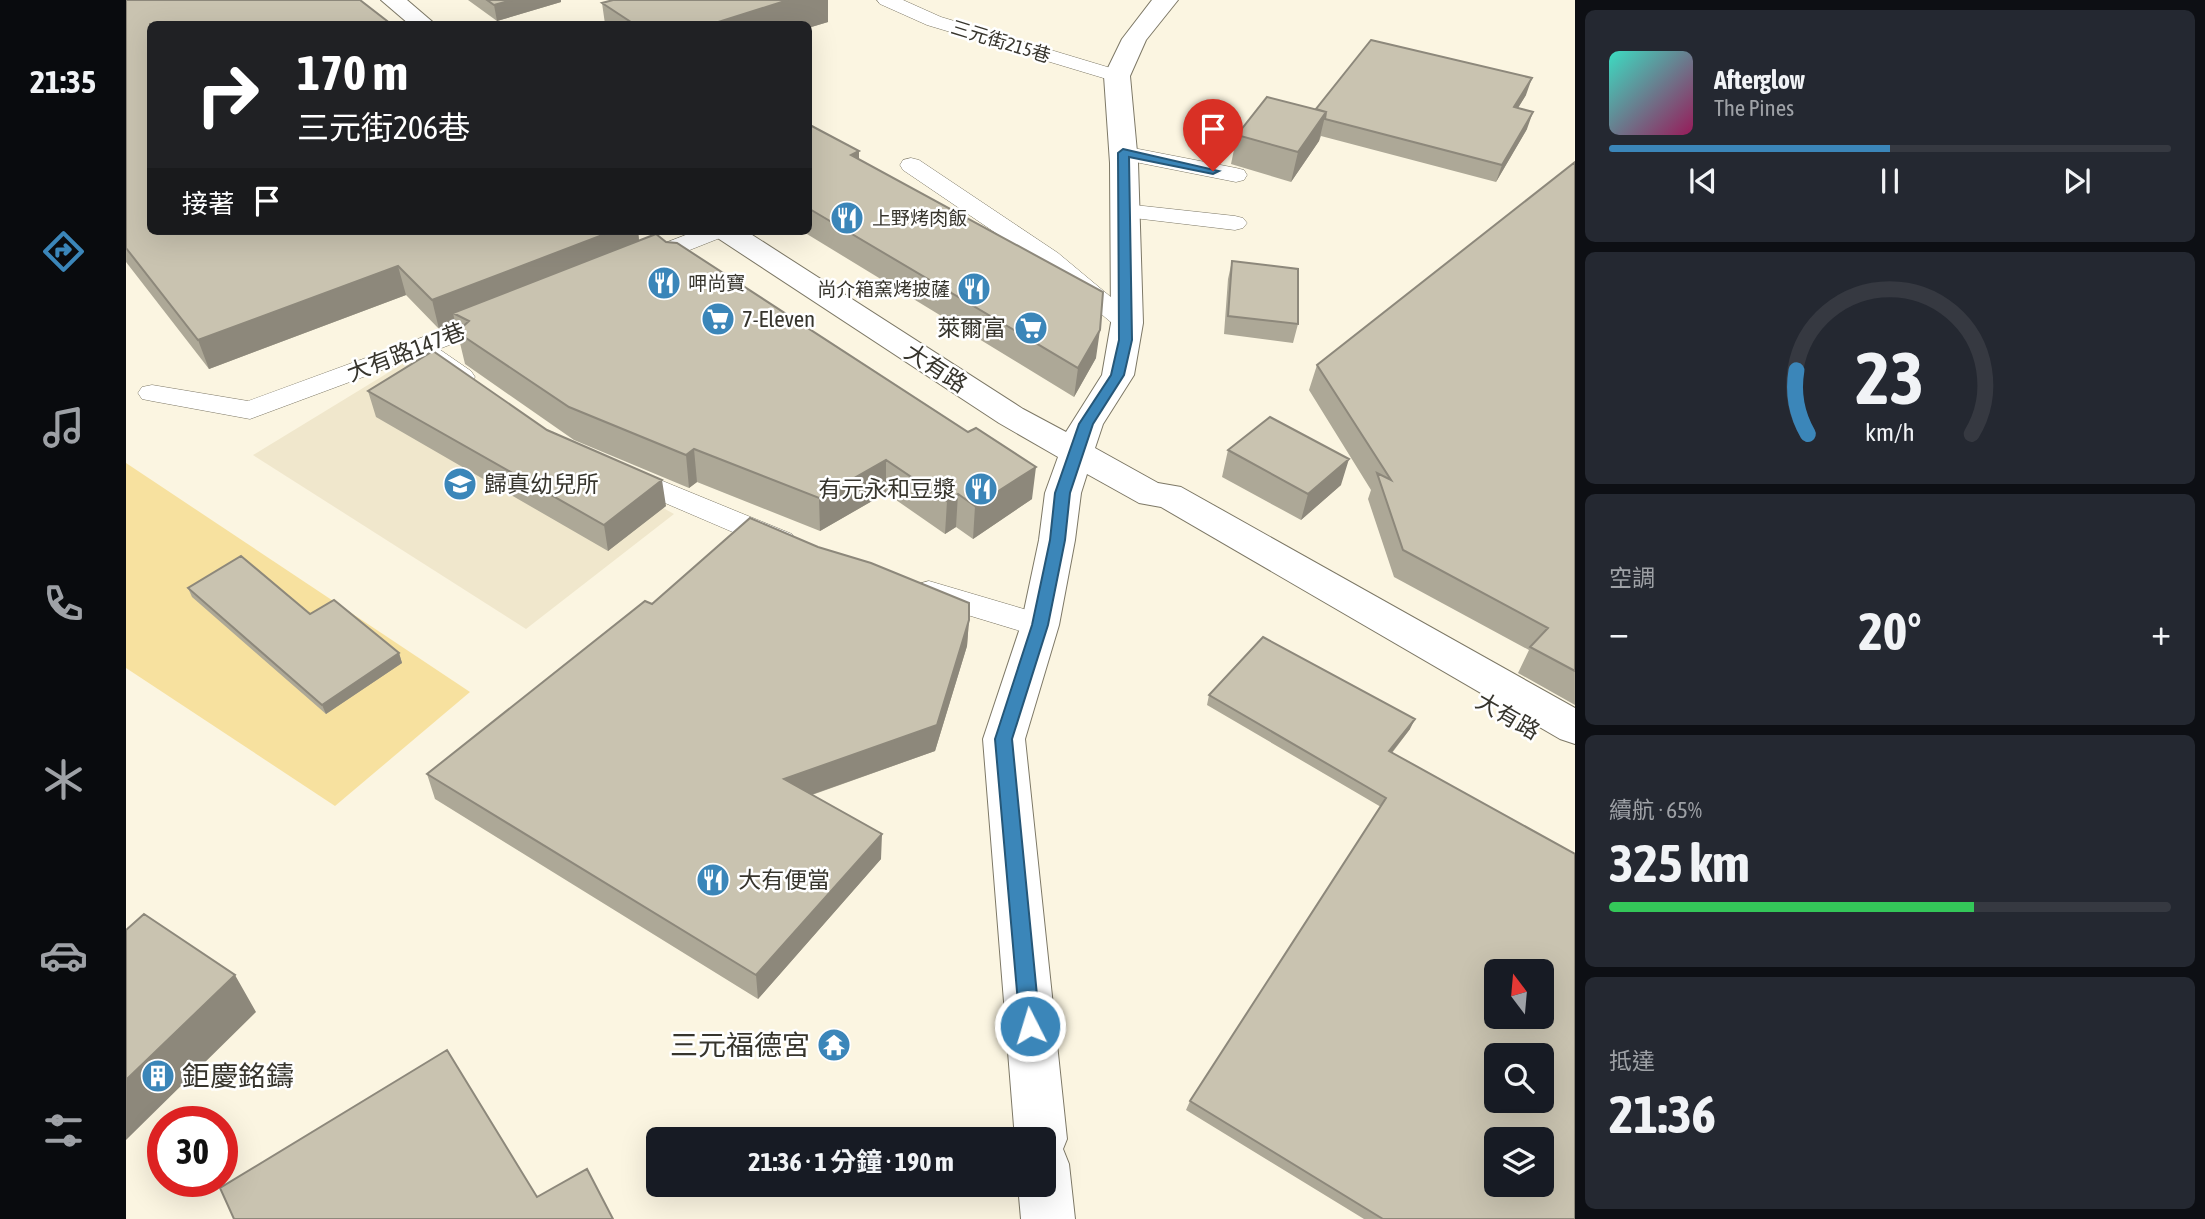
<!DOCTYPE html>
<html lang="zh-TW">
<head>
<meta charset="utf-8">
<style>
  body { margin:0; font-family:"Asap Condensed","Noto Sans TC",sans-serif; background:#242831; color:#f1f3f6; height:100vh; display:flex; flex-direction:column; font-size:26px; white-space:nowrap }
  * { box-sizing:border-box; margin:0 }
  p { font-size:23px; color:#9ea1a6 }
  .icon { flex:none; width:38px; height:38px; fill:none; stroke:currentColor; stroke-width:2; stroke-linecap:round; stroke-linejoin:round }
  .map { position:relative; flex:1; overflow:hidden }
  .panel { display:flex; flex-direction:column; gap:10px; padding:10px; background:#0d0f14; width:630px }
  .panel>* { flex:none }
  .banner { position:absolute; left:21px; top:21px; width:665px; height:214px; border-radius:10px; box-shadow:0 7px 28px #0002; background:#202124; color:#fff; overflow:hidden }
  .needle { width:46px; rotate:344deg }
  .tools { position:absolute; left:1358px; top:959px; display:grid; gap:14px }
  .tools a { display:grid; place-items:center; width:70px; height:70px; border-radius:10px; background:#171b24; box-shadow:0 7px 28px #0002; font-size:35px }
  .speed { position:absolute; left:21px; top:1106px; display:flex; gap:14px; font-size:35px; font-weight:700; text-align:center }
  .speed>* { display:grid; place-content:center; width:91px; height:91px; border-radius:50%; background:#171b24; box-shadow:0 7px 28px #0002; line-height:1 }
  .speed .limit { border:10px solid #d22; background:#fff; color:#111 }
  .pin { position:absolute; display:grid; place-items:center; width:60px; height:60px; color:#fff; margin:-72px -30px; border-radius:50% 50% 50% 0; rotate:-45deg; box-shadow:0 0 7px #0007 }
  .pin .icon { rotate:45deg }
  .me { position:absolute; width:77px; margin:-38px; rotate:355deg; stroke-linejoin:round; filter:drop-shadow(0 0 5px #0008) }
  .turn { display:flex; align-items:center; gap:24px; height:147px; padding:0 35px; font-size:32px }
  .turn .icon { width:91px; height:91px; stroke-width:2.5 }
  .turn b { display:block; font-size:49px; line-height:60px }
  .then { display:flex; align-items:center; height:66px; padding:0 35px; background:#0003; gap:14px; font-size:26px }
  .big { font-size:52px; font-weight:700; line-height:1.1 }
  .panel .tile { flex:1; display:flex; flex-direction:column; justify-content:center; gap:10px; min-width:0; padding:0 24px; border-radius:10px; background:#242831 }
  .panel .dial { align-items:center; gap:0 }
  .dial svg { height:182px; overflow:visible; fill:none; stroke:#363941; stroke-width:7; stroke-linecap:round; text-anchor:middle }
  .dial text { fill:#f1f3f6; stroke:none }
  .song { display:flex; align-items:center; gap:21px }
  .cover { width:84px; height:84px; border-radius:10px; background:linear-gradient(135deg,hsl(170 70% 55%),hsl(330 70% 35%)) }
  .played { height:7px; border-radius:4px; background:linear-gradient(90deg,#3b86b9 50%,#363941 50%) }
  .keys { display:flex; justify-content:space-around; direction:ltr }
  .heat { display:flex; justify-content:space-between; align-items:center; font-size:38px; direction:ltr }
  .charge { height:10px; border-radius:5px; background:linear-gradient(90deg,#34c759 65%,#363941 0) }
  .trip { position:absolute; left:520px; top:1127px; width:410px; height:70px; border-radius:10px; background:#171b24; box-shadow:0 7px 28px #0002; font-weight:700; line-height:70px; text-align:center }
  main { display:flex; flex:1; min-height:0 }
  .menu { display:flex; flex-direction:column; width:126px; justify-content:space-around; align-items:center; background:#090b0e; color:#9ea1a6 }
  .menu .icon { width:49px; height:49px }
  .menu .active { color:#3b86b9 }
  .menu b { font-size:32px; color:#f1f3f6 }
  .map>svg:first-child { display:block }
</style>
</head>
<body>
<main>
<nav class="menu">
<b>21:35</b>
<svg class="icon active" aria-label="directions" viewBox="0 0 24 24"><path d="M12 3l9 9-9 9-9-9zM9 14v-3h6M13 9l2 2-2 2"/></svg>
<svg class="icon" aria-label="music" viewBox="0 0 24 24"><path d="M9 18V5l10-2v13"/><circle cx="6" cy="18" r="3"/><circle cx="16" cy="16" r="3"/></svg>
<svg class="icon" aria-label="phone" viewBox="0 0 24 24"><path d="M5 4h4l2 5-3 2q2 4 5 5l2-3 5 2v4C11 20 4 13 5 4z"/></svg>
<svg class="icon" aria-label="climate" viewBox="0 0 24 24"><path d="M12 3v18M4 7l16 10M4 17L20 7"/></svg>
<svg class="icon" aria-label="car" viewBox="0 0 24 24"><path d="M5 17H2v-5l4-1 3-4h7l3 4 3 1v5h-3M9 17h6M6 11h13"/><circle cx="7" cy="17" r="2"/><circle cx="17" cy="17" r="2"/></svg>
<svg class="icon" aria-label="filters" viewBox="0 0 24 24"><path d="M4 7h16M4 17h16"/><circle cx="9" cy="7" r="2"/><circle cx="15" cy="17" r="2"/></svg>
</nav>
<div class="map">
<svg width="1449" height="1219" viewBox="0 0 1449 1219">
  <rect width="100%" height="100%" fill="#fbf5e1"/>
  <!-- built -->
  <path fill="#f0e7cc" d="M278,363L548,514L400,629L127,455Z"/>
  <!-- green -->
  <path fill="#f7e19f" d="M0,463L344,692L209,806L0,668Z"/>
  <g fill="none" stroke-linecap="round" stroke-linejoin="round">
    <defs>
      <path id="lane" d="M751,0H777L815,17L998,72L1001,76L998,80H984L801,25L754,4Z
        M997,146L1110,168L1118,170L1121,175L1118,180L1110,182L989,158L986,153L989,148Z
        M785,158L793,160L932,253L1010,318L1014,323L1010,328L1001,331L992,328L914,263L777,170L774,165L777,160Z
        M999,204L1109,216L1117,218L1121,223L1117,228L1109,230L991,216L987,211L991,206Z
        M570,231H603L599,236L526,265L517,267L508,265L505,260L508,255Z
        M371,310L380,313L384,318L380,323L313,349L345,371L349,377L345,383C324,388 307,369 291,357L124,419L26,401L16,399L12,393L16,387L26,385L122,401Z
        M500,466L666,534L670,541L666,548L655,551L644,548L490,482L486,475L490,468Z
        M803,581L925,617L930,625L925,633L914,637L792,600L787,592L792,584Z"/>
      <path id="street" d="M255,0H281L309,24H283Z
        M1026,0H1052L1020,40L1004,76L1012,163L1017,323L1008,375L977,424L969,448L1032,483L1055,487L1449,708V744L1434,739L1035,507L1013,503L961,474L955,493L949,540L933,625L899,739L941,1139L937,1149L943,1164L949,1219H895L892,1185H917V1139H889L857,739L895,625L913,540L919,493L932,457L873,423L590,237L585,231H620L897,409L940,432L976,375L985,323L984,163L978,76L996,39Z"/>
    </defs>
    <!-- lane casing -->
    <use href="#lane" stroke="#7d7866" stroke-width="1"/>
    <!-- street casing -->
    <use href="#street" stroke="#7d7866" stroke-width="2"/>
    <!-- lane -->
    <use href="#lane" fill="#fff" fill-rule="evenodd"/>
    <!-- street -->
    <use href="#street" fill="#fff" fill-rule="evenodd"/>
  </g>
  <!-- wall -->
  <path fill="#ada897" d="M0,0L24,231H512L513,240L540,242L906,499L847,539L830,527L819,534L760,493L694,531L571,482L563,488L448,440L339,364L329,322L313,329L280,295L83,369L0,262Z
    M342,0H435V2L371,21Z
    M476,3L702,22L682,28V24H479Z
    M1400,95L1392,108L1401,129L1370,182L1195,136L1193,141L1165,182L1105,164L1111,135L1190,109Z
    M682,124L733,151V159L970,358L948,397L676,231H682Z
    M1449,162V705L1392,673L1403,650L1268,577L1242,499L1245,490L1183,390L1191,365Z
    M1106,261L1172,324L1167,343L1098,334L1102,279Z
    M242,391L540,506L482,551L250,417Z
    M1102,450L1215,485L1175,520L1096,477Z
    M62,588L184,614L273,653L276,663L200,714L66,597Z
    M526,604L843,620L841,646L809,751L686,795L755,859L632,999L309,799L301,774Z
    M1083,695L1284,729L1266,753L1449,1219H1238L1060,1110L1064,1101L1255,807L1081,705Z"/>
  <!-- shaded-wall -->
  <path fill="#8d887b" d="M386,0H435V2L371,21L368,5Z
    M662,0H702V22L682,28V24H586Z
    M1406,78L1400,95L1382,124L1388,107Z
    M1200,112L1193,141L1165,182L1172,152Z
    M1407,112L1401,129L1370,182L1376,165Z
    M733,151V179L725,155Z
    M487,231H512L514,250L327,313L329,322L313,329L306,300Z
    M272,266L280,295L83,369L72,340Z
    M974,330L970,358L948,397L952,368Z
    M568,449L571,482L563,488L560,455Z
    M1223,459L1215,485L1175,520L1182,494Z
    M760,460V493L694,531L693,498Z
    M910,467L906,499L847,539L849,506Z
    M536,480L540,506L482,551L478,525Z
    M832,494L830,527L819,534L821,501Z
    M843,620L841,646L809,751L659,804L658,779Z
    M273,653L276,663L200,714L196,705Z
    M1289,719L1284,729L1259,761L1263,751Z
    M756,834L755,859L632,999L630,975Z
    M109,975L130,1012L0,1140V1080Z"/>
  <!-- building -->
  <path fill="#c9c3b0" stroke="#8d887b" stroke-width="2" fill-rule="evenodd" d="M0,0H234L265,24H24V231H487L306,300L272,266L72,340L0,248Z
    M361,0H386L368,5Z
    M487,0H662L586,24H508L476,3Z
    M1245,40L1406,78L1388,107L1407,112L1376,165L1199,119L1200,112L1190,109Z
    M1141,97L1200,112L1172,152L1111,135Z
    M682,124L733,151L725,155L977,292L974,330L952,368L682,208Z
    M1449,162V671L1404,647L1422,628L1277,550L1251,473L1265,480L1191,365Z
    M530,234L540,242L551,243L842,432L850,428L910,467L849,506L832,494L821,501L760,460L693,498L568,449L560,455L443,407L331,332L343,321L327,313Z
    M1106,261L1172,269V324L1102,316Z
    M307,351L421,430L536,480L478,525L242,391Z
    M1144,417L1223,459L1182,494L1102,450Z
    M624,518L692,547L745,563L843,603V620L811,725L658,779L756,834L630,975L301,774L519,601L526,604Z
    M115,556L184,614L208,600L273,653L196,705L62,588Z
    M1137,637L1289,719L1263,751L1449,854V1219H1257L1064,1101L1260,798L1083,695ZM1370,971H1416V1017H1370ZM1370,1055H1416V1101H1370ZM1370,1139H1416V1185H1370Z
    M18,914L109,975L0,1080V930Z
    M321,1050L411,1197L461,1169L487,1219H108L94,1188Z"/>
  <!-- route -->
  <path fill="#3b86b9" stroke="#265778" stroke-width="2" d="M997,149L1093,171L1087,174L1003,157L1006,340L998,375L967,424L944,493L939,540L922,625L886,739L914,1026L911,1033L904,1035L897,1033L894,1026L869,739L906,625L924,540L929,493L953,424L985,375L993,340L992,153Z"/>
  <!-- icons -->
  <defs>
    <symbol id="restaurant-disc" viewBox="-11 -11 22 22"><circle r="9.5" fill="#3b86b9" stroke="#fff"/><path d="M-5-6h1v4h1v-4h1v4h1v-4h1v5L-1.5 .5V6h-2V.5L-5-1ZM5-6V6H3V1.5H1.5Q1.5-4 5-6Z" fill="#fff"/></symbol>
    <symbol id="supermarket-disc" viewBox="-11 -11 22 22"><circle r="9.5" fill="#3b86b9" stroke="#fff"/><path d="M-6-5.5h2.5l.6 2H6L4.5 2H-2.5L-4.4-4H-6ZM-1.5 3.2a1.3 1.3 0 1 0 .1 0ZM3 3.2a1.3 1.3 0 1 0 .1 0Z" fill="#fff"/></symbol>
    <symbol id="school-disc" viewBox="-11 -11 22 22"><circle r="9.5" fill="#3b86b9" stroke="#fff"/><path d="M0-5L7-2L0 1L-7-2ZM-4 1L0 2.5L4 1V4Q0 6-4 4Z" fill="#fff"/></symbol>
    <symbol id="temple-disc" viewBox="-11 -11 22 22"><circle r="9.5" fill="#3b86b9" stroke="#fff"/><path d="M0-6L5-2H3V0L6.5 2.5H4V6H1.5V3h-3V6H-4V2.5H-6.5L-3 0V-2H-5Z" fill="#fff"/></symbol>
    <symbol id="building-disc" viewBox="-11 -11 22 22"><circle r="9.5" fill="#3b86b9" stroke="#fff"/><path d="M-4-6H4V6H1V3H-1V6H-4ZM-2.5-4.3h1.7v1.8h-1.7ZM.8-4.3h1.7v1.8H.8ZM-2.5-1h1.7V.8h-1.7ZM.8-1h1.7V.8H.8Z" fill="#fff"/></symbol>
  </defs>
  <g fill-rule="evenodd">
    <use href="#restaurant-disc" x="702" y="199" width="38" height="38"/>
    <use href="#restaurant-disc" x="519" y="264" width="38" height="38"/>
    <use href="#restaurant-disc" x="829" y="270" width="38" height="38"/>
    <use href="#supermarket-disc" x="573" y="300" width="38" height="38"/>
    <use href="#supermarket-disc" x="886" y="309" width="38" height="38"/>
    <use href="#school-disc" x="315" y="465" width="38" height="38"/>
    <use href="#restaurant-disc" x="836" y="470" width="38" height="38"/>
    <use href="#restaurant-disc" x="568" y="861" width="38" height="38"/>
    <use href="#temple-disc" x="689" y="1026" width="38" height="38"/>
    <use href="#building-disc" x="13" y="1057" width="38" height="38"/>
  </g>
  <g text-anchor="middle" stroke-width="5" stroke-linejoin="round" paint-order="stroke">
    <!-- far-street labels -->
    <g font-size="19" fill="#37352d" stroke="#fff">
      <text transform="translate(875 41) rotate(17)" y="7">三元街215巷</text>
    </g>
    <!-- far-poi labels -->
    <g font-size="19" fill="#37352d" stroke="#fff" text-anchor="start">
      <text x="746" y="225">上野烤肉飯</text>
      <text x="562" y="290">呷尚寶</text>
      <text x="824" y="296" text-anchor="end">尚介箱窯烤披薩</text>
    </g>
    <!-- poi labels -->
    <g font-size="23" fill="#37352d" stroke="#fff" text-anchor="start">
      <text x="616" y="327">7-Eleven</text>
      <text x="880" y="336" text-anchor="end">萊爾富</text>
      <text x="358" y="492">歸真幼兒所</text>
      <text x="830" y="497" text-anchor="end">有元永和豆漿</text>
      <text x="612" y="888">大有便當</text>
    </g>
    <!-- street labels -->
    <g font-size="23" fill="#37352d" stroke="#fff">
      <text transform="translate(280 352) rotate(-21)" y="8">大有路147巷</text>
      <text transform="translate(810 368) rotate(33)" y="8">大有路</text>
      <text transform="translate(1382 716) rotate(30)" y="8">大有路</text>
    </g>
    <!-- near-poi labels -->
    <g font-size="28" fill="#37352d" stroke="#fff" text-anchor="end">
      <text x="684" y="1055">三元福德宮</text>
      <text x="56" y="1086" text-anchor="start">鉅慶銘鑄</text>
    </g>
  </g>
</svg>
<div class="tools">
<a><svg class="needle" viewBox="-14 -14 28 28"><path d="M0-13l5 13h-10z" fill="#e53935"/><path d="M0 13l5-13h-10z" fill="#9ea1a6"/></svg></a>
<a><svg class="icon" aria-label="search" viewBox="0 0 24 24"><circle cx="10" cy="10" r="6"/><path d="M15 15l6 6"/></svg></a>
<a><svg class="icon" aria-label="layers" viewBox="0 0 24 24"><path d="M12 4l9 5-9 5-9-5zM3 14l9 5 9-5"/></svg></a>
</div>
<div class="speed"><div class="limit">30</div></div>
<div class="pin" style="left:1087px;top:171px;background:#d93025"><svg class="icon" aria-label="arrive" viewBox="0 0 24 24"><path d="M6 21V4h12l-3 4 3 4H6"/></svg></div>
<svg class="me" style="left:904px;top:1026px" viewBox="-20 -20 40 40"><circle r="17" fill="#3b86b9" stroke="#fff" stroke-width="3"/><path d="M0-11L8 9 0 5-8 9z" fill="#fff"/></svg>
<div class="trip">21:36 · 1 分鐘 · 190 m</div>
<div class="banner">
<div class="turn"><svg class="icon" aria-label="right" viewBox="0 0 24 24"><path d="M7 20v-9h11M14 6l5 5-5 5"/></svg><div><b>170 m</b>三元街206巷</div></div>
<div class="then">接著<svg class="icon" aria-label="arrive" viewBox="0 0 24 24"><path d="M6 21V4h12l-3 4 3 4H6"/></svg></div>
</div>
</div>
<section class="panel">
<div class="tile">
<div class="song"><i class="cover"></i><div><b>Afterglow</b><p>The Pines</p></div></div>
<div class="played"></div>
<div class="keys"><svg class="icon" aria-label="previous" viewBox="0 0 24 24"><path d="M18 5L8 12l10 7zM5 5v14"/></svg><svg class="icon" aria-label="pause" viewBox="0 0 24 24"><path d="M8 5v14M16 5v14"/></svg><svg class="icon" aria-label="next" viewBox="0 0 24 24"><path d="M6 5l10 7-10 7zM19 5v14"/></svg></div>
</div>
<div class="tile dial"><svg viewBox="0 0 100 80">
<path d="M14 69A42 42 0 1 1 86 69"/>
<path d="M14 69A42 42 0 0 1 9 41" stroke="#3b86b9"/>
<text x="50" y="56" font-size="32" font-weight="700">23</text>
<text x="50" y="72" font-size="11">km/h</text>
</svg></div>
<div class="tile"><p>空調</p>
<div class="heat"><a>−</a><b class="big">20°</b><a>+</a></div>
</div>
<div class="tile"><p>續航 · 65%</p><b class="big">325 km</b><div class="charge"></div></div>
<div class="tile"><p>抵達</p><b class="big">21:36</b></div>
</section>
</main>
</body>
</html>
